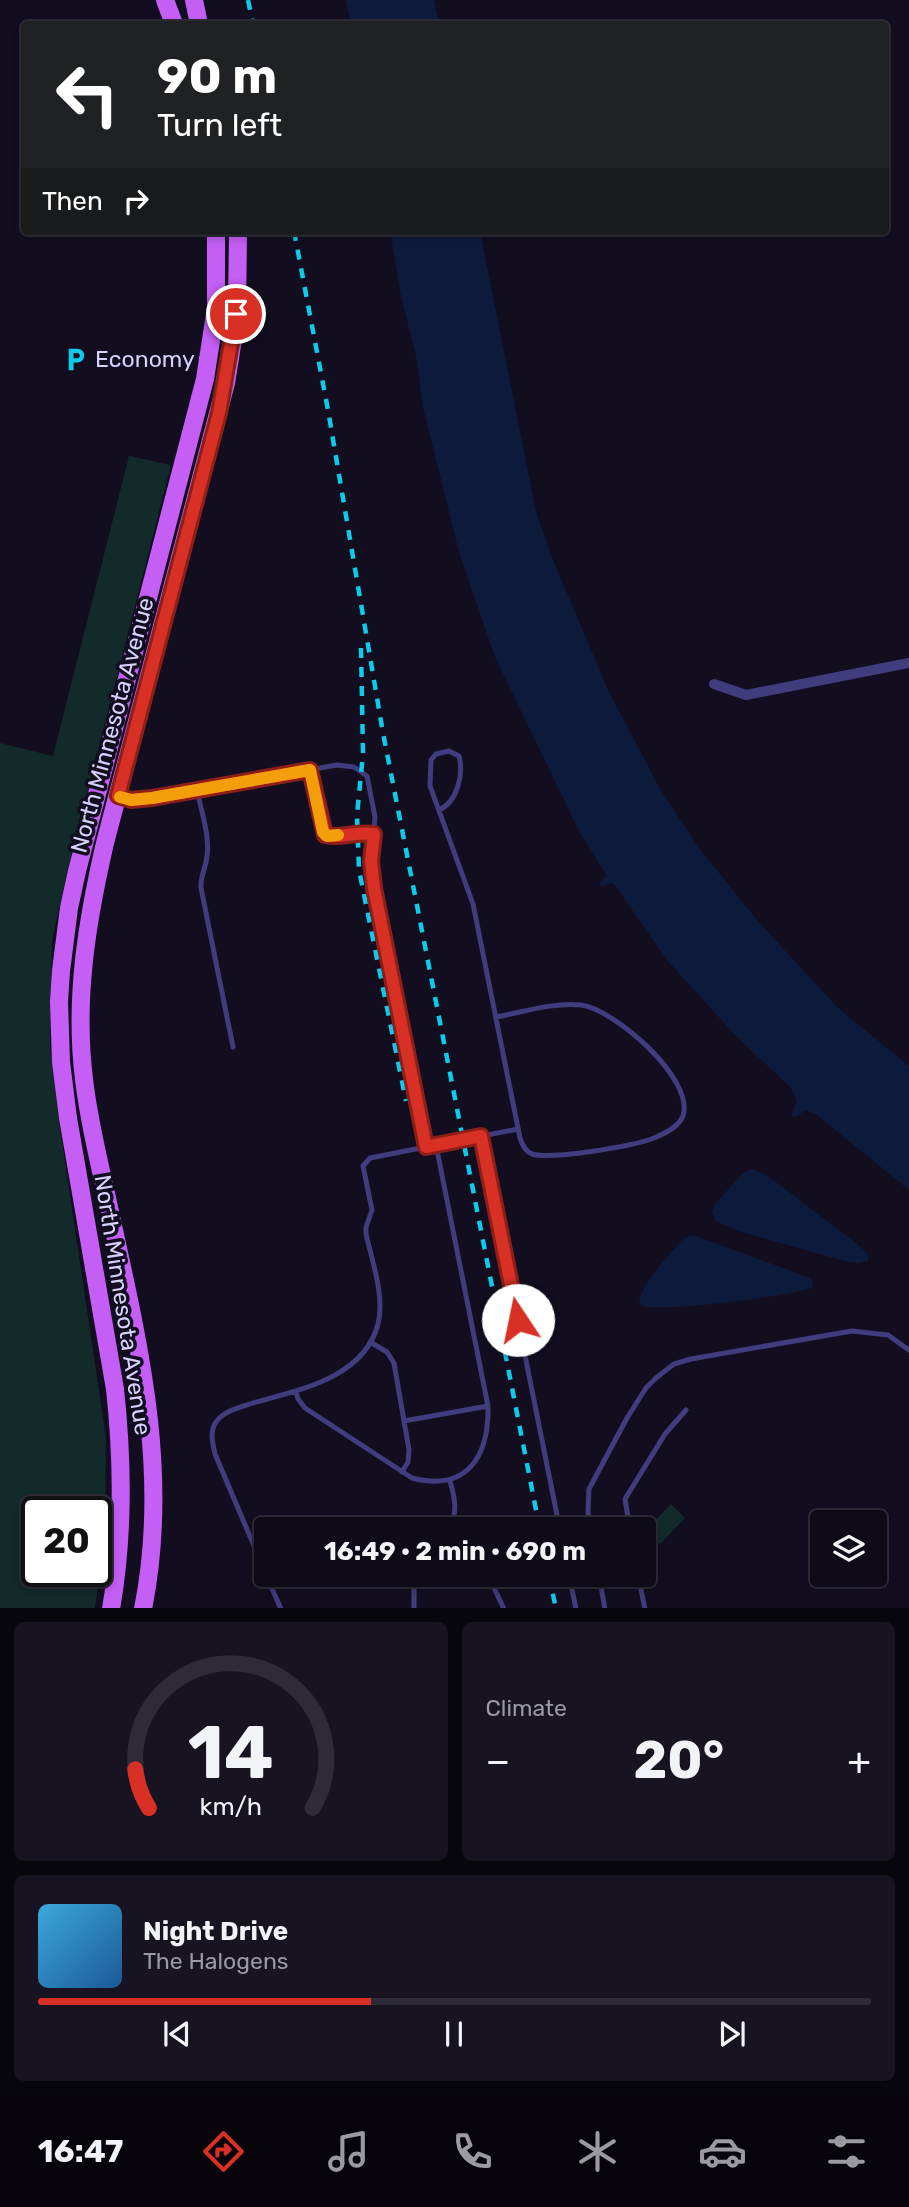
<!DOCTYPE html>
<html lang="en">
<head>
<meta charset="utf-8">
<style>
  body { margin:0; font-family:Rubik,sans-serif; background:#171321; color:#f1f3f6; height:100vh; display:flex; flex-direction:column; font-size:26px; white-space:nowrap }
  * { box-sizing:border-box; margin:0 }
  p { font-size:23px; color:#9b9aa2 }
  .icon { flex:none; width:38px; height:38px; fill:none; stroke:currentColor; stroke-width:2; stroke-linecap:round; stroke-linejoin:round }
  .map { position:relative; height:1608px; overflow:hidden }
  .panel { display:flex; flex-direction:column; gap:14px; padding:14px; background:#08060d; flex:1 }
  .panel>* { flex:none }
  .top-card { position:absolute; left:21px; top:21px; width:868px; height:214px; border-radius:7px; box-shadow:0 4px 10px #0003,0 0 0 2px #2e2b37; background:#202124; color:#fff; overflow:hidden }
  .tools { position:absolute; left:810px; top:1510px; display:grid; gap:14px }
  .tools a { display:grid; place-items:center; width:77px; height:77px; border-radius:7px; background:#0e0a18; box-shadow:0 4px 10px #0003,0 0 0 2px #2e2b37; font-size:35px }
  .speed { position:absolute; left:21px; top:1496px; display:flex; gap:14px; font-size:35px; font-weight:700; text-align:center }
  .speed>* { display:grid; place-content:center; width:91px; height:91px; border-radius:50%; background:#0e0a18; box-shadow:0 4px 10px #0003,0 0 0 2px #2e2b37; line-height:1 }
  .speed .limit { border:4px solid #111; border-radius:10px; background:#fff; color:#111 }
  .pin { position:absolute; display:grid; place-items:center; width:60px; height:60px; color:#fff; margin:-30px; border:4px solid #fff; border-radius:50%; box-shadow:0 2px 7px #0007 }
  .me { position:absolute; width:77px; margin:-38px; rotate:349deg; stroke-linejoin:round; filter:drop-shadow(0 0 5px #0008) }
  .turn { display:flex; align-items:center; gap:24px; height:147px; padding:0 21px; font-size:32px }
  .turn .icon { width:91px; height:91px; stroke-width:2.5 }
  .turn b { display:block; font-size:49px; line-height:60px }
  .then { display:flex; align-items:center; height:66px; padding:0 21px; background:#0003; gap:14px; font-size:26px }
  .big { font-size:52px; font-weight:700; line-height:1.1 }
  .panel .widget { flex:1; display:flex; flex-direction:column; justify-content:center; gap:10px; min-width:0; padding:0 24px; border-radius:10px; background:#171321 }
  .panel .dial { align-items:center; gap:0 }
  .dial svg { height:182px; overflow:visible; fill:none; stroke:#2e2b37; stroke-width:7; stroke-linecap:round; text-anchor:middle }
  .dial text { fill:#f1f3f6; stroke:none }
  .song { display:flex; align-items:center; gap:21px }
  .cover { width:84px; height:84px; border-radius:10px; background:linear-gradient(135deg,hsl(200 70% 55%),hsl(210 70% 35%)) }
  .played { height:7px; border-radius:4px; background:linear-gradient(90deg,#d93025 40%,#2e2b37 40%) }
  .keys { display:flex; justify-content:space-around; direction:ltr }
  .heat { display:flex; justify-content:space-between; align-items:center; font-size:38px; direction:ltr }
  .panel .tiles { flex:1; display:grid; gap:14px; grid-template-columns:1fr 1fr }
  .widget:last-child { grid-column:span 2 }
  .trip { position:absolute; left:254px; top:1517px; width:402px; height:70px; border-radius:7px; background:#0e0a18; box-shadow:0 4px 10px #0003,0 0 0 2px #2e2b37; font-weight:700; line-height:70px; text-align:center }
  .tab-bar { display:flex; height:112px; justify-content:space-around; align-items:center; background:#06040a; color:#9b9aa2 }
  .tab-bar .icon { width:49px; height:49px }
  .tab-bar .on { color:#d93025 }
  .tab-bar b { font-size:32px; color:#f1f3f6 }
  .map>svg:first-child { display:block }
</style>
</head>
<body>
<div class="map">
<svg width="909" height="1609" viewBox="0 0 909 1609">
  <rect width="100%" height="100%" fill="#120e20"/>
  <!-- green -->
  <path fill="#122a2a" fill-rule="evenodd" d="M129,456L171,465L69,864L52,940L50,1045L59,1121L106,1438L105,1535L95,1608L0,1609V743L53,756ZM37,1512H96V1572H37Z
    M671,1504L685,1518L660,1544L646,1530Z"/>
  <!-- water -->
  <path fill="#0c1b3c" d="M346,0H434L439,24H351Z
    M390,231H480L536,512L553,560L608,690L660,789L699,848L757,920L838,1008L909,1066V1190L817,1115L806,1110L795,1117L791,1115L797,1101L791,1088L735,1035L667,960L614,884L611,883L601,887L599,883L607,876L579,831L495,657L459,552L423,407L416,356L401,296Z
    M753,1169L768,1176L855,1242L868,1254V1261L857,1263L844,1261L738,1231L716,1221L712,1212L714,1205L744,1172Z
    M689,1236H696L810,1278L813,1281L812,1288C790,1296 663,1312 642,1306L639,1301C646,1277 667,1258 683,1239Z"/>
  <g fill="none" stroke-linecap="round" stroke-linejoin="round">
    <!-- service -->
    <path stroke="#413c7d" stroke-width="5" d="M310,770L325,835C338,839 358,831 374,834
      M197,790C201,810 210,836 207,856C206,868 200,876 201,888L233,1047
      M121,798L131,800L152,798L337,765L354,767L367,776L375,817L371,861L374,888L427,1147
      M439,810C457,802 464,775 459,756L449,751L436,754L431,760L430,786L473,904L520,1138C522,1145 525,1151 532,1154C551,1160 634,1146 654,1138C664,1134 679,1126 683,1116C695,1079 614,1009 581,1005C554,1002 523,1012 496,1017
      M481,1136L560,1530
      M370,1342L387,1352L394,1363L409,1450L408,1462L402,1472
      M296,1391L298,1399L305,1408L412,1478C467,1492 489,1457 488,1406L436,1145
      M404,1421L488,1406
      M453,1522L464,1530
      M449,1530C458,1512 455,1498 450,1481
      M590,1530L588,1512L589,1489L627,1418L646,1388L656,1378L674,1364L691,1359L852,1331L888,1335L909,1350
      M630,1530L625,1499L665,1434L686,1410
      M266,1574L215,1454C213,1444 209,1432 216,1422C223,1411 241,1407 253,1403C299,1390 364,1378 378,1324C385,1296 372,1261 366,1234V1227L372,1210L363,1166L370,1158L518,1129
      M266,1575L281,1609
      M488,1575L504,1609
      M569,1575L576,1609
      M599,1575L605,1609
      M638,1575L645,1609
      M414,1609V1585L419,1575"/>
    <!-- minor -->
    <path stroke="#413c7d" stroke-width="10" d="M714,684L746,695L909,663"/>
    <!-- primary -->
    <path stroke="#c45ef5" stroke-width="18" d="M165,0L174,24
      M194,0L199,24
      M111,1609C124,1535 123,1463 115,1389L68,1118L61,1062L59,1002L61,971L69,908L77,871L205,379L216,308V231
      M143,1609C172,1464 135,1329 105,1189C97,1153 88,1116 84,1079C74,999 87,921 105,843L226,383L237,314L238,231"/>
    <!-- rail -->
    <path stroke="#0ecbeb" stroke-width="4.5" stroke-dasharray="10 9" stroke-linecap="butt" d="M248,0L253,24
      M294,231L328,410L383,733L540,1530
      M361,648L363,754L357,815L359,870L406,1101
      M549,1575L556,1609"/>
  </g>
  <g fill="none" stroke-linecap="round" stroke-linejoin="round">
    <defs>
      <path id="route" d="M236,314L219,413L118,796L131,800L152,798L310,770L325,835C338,839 358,831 374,834L371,861L374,888L426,1147L481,1136L518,1320"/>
    </defs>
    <!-- route casing -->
    <use href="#route" stroke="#8d1f18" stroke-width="18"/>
    <!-- route -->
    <use href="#route" stroke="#d93025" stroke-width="12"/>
    <!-- slow -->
    <path stroke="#f59e0b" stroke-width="12" d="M120,797L131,800L152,798L310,770L323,832L327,836L338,835"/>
  </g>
  <!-- icons -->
  <defs>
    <symbol id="parking-bare" viewBox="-9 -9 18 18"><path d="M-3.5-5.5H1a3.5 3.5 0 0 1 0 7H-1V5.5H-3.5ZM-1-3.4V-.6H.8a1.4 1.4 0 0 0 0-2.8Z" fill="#0ecbeb" stroke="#120e20" stroke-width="2.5" paint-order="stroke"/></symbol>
  </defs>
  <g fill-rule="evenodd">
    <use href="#parking-bare" x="58" y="342" width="35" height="35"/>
  </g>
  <g text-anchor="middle" stroke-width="7" stroke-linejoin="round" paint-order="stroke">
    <!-- poi labels -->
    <g font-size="23" fill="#d7d1fc" stroke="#120e20" text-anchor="start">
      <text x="95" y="367">Economy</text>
    </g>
    <!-- street labels -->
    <g font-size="23" fill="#d7d1fc" stroke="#120e20">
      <text transform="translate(112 725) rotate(-75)" y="8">North Minnesota Avenue</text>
      <text transform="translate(123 1305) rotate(81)" y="8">North Minnesota Avenue</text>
    </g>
  </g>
</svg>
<div class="tools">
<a><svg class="icon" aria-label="layers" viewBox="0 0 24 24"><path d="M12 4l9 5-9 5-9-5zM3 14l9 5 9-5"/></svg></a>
</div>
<div class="speed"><div class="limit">20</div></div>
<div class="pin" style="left:236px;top:314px;background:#d93025"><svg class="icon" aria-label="arrive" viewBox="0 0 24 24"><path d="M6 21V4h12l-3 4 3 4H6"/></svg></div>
<svg class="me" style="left:518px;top:1320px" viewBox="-20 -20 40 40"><circle r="19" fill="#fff"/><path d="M0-13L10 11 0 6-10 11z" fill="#d93025"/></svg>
<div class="trip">16:49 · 2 min · 690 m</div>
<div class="top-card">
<div class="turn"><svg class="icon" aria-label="left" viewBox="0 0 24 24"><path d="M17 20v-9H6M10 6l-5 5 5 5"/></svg><div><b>90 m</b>Turn left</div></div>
<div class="then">Then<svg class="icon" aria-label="right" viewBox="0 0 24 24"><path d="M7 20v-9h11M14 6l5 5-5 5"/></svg></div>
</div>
</div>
<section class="panel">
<div class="tiles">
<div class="widget dial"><svg viewBox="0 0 100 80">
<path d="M14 69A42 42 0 1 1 86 69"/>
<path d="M14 69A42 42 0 0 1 8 52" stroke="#d93025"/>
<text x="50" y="56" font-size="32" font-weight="700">14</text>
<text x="50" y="72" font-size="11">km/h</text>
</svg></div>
<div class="widget"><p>Climate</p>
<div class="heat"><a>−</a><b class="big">20°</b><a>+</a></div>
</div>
<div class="widget">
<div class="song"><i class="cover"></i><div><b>Night Drive</b><p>The Halogens</p></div></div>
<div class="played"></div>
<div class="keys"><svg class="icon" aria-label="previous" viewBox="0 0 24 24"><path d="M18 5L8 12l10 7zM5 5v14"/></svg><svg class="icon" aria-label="pause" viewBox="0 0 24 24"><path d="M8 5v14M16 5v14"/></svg><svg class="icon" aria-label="next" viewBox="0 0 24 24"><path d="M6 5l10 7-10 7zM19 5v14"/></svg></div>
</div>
</div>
</section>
<nav class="tab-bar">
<b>16:47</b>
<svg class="icon on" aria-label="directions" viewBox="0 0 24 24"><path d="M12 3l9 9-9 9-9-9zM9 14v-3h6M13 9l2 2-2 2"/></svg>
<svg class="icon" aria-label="music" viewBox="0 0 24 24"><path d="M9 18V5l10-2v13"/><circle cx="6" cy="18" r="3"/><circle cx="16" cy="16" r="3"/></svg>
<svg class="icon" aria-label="phone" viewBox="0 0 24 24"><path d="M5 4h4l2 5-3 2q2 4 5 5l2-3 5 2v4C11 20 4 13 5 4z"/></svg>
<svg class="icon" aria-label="climate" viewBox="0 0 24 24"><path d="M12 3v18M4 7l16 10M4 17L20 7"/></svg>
<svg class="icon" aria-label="car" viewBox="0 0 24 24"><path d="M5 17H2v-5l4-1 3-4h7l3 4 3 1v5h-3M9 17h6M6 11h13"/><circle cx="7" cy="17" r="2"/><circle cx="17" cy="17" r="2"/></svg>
<svg class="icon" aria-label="filters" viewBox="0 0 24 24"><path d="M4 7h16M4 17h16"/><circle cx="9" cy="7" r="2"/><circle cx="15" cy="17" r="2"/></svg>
</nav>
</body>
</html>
